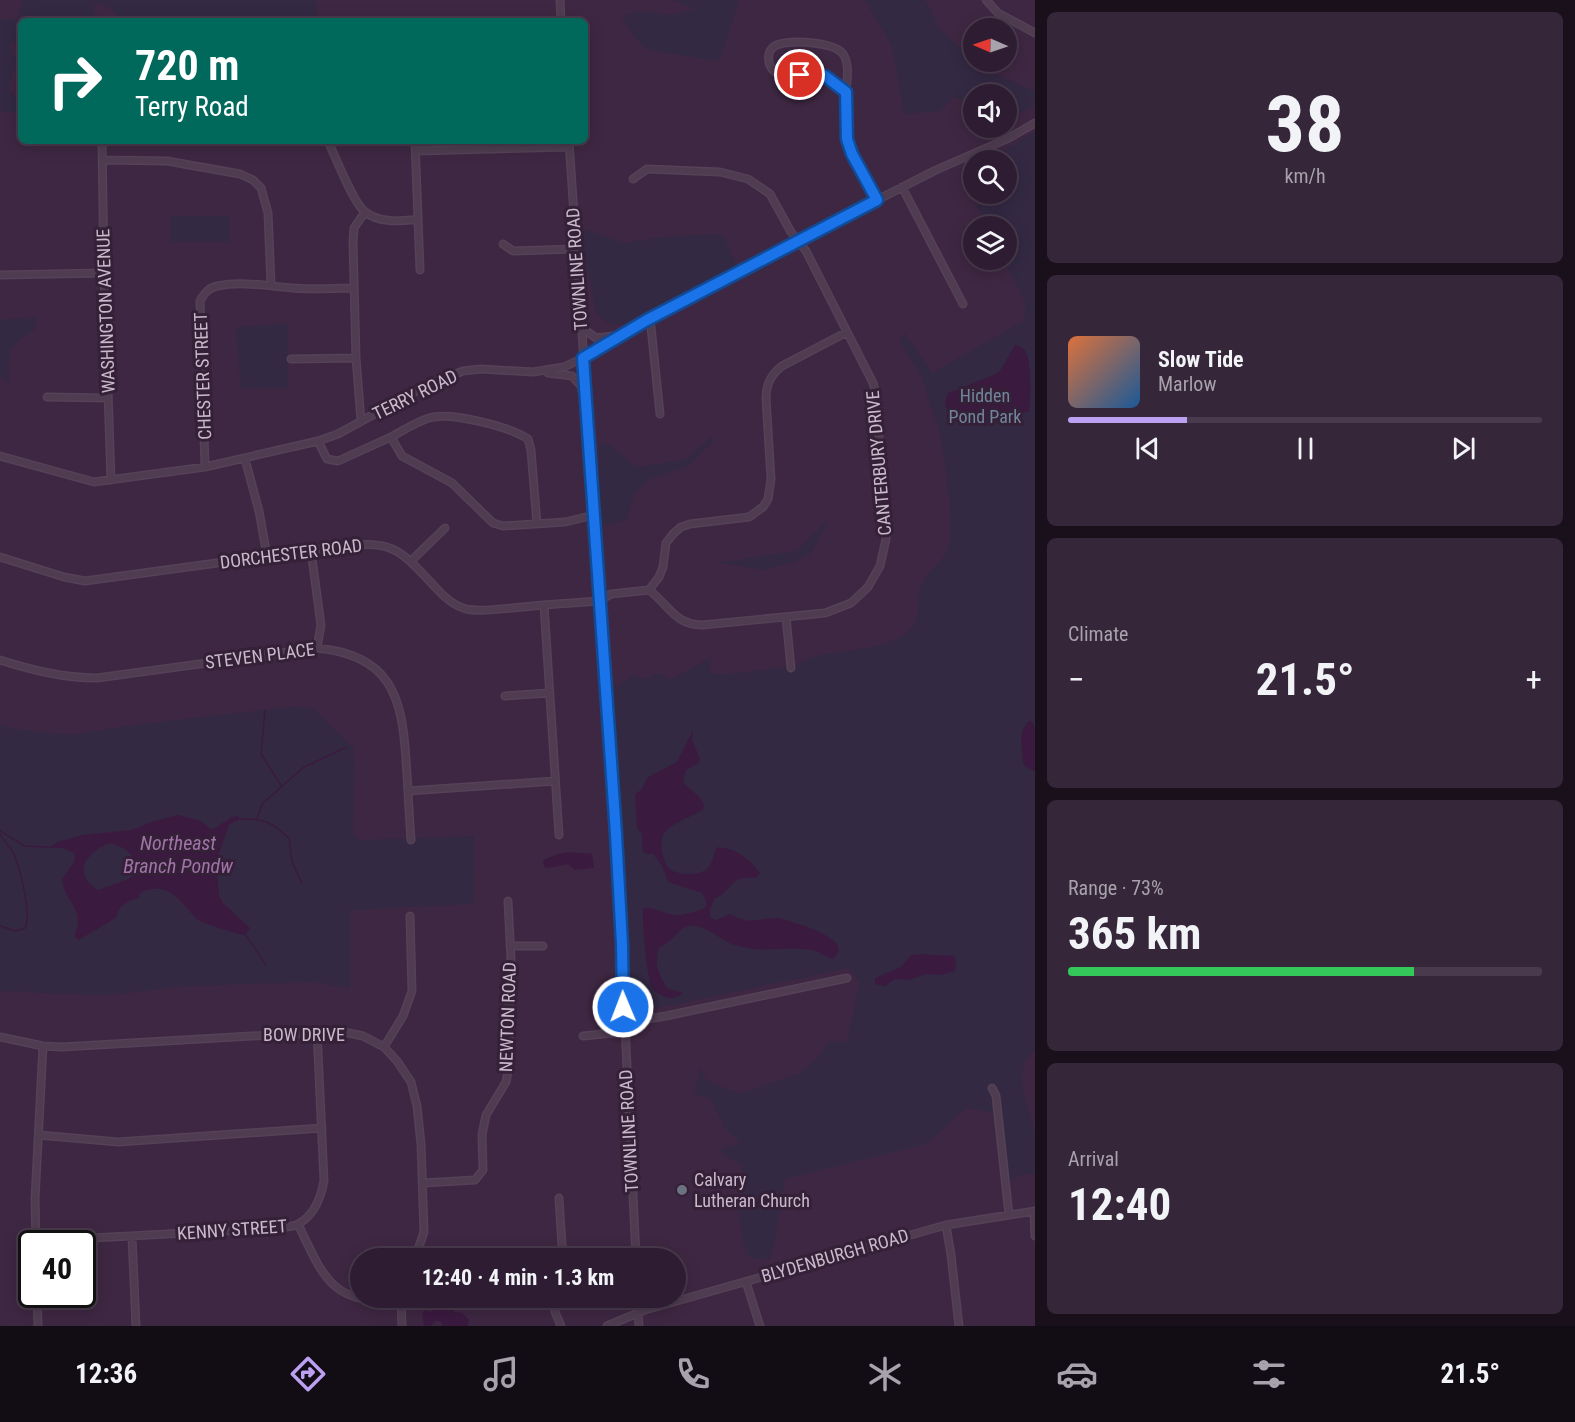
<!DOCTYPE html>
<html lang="en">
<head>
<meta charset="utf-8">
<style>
  body { margin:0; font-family:"Roboto Condensed",sans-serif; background:#36263a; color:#f1f3f6; height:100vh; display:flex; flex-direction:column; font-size:22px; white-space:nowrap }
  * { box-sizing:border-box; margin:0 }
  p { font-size:20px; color:#a7a2ac }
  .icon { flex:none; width:33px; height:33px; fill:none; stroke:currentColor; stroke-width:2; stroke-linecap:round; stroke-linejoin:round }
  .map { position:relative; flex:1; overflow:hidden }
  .sheet { display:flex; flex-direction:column; gap:12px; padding:12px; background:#19101c; width:540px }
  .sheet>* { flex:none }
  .top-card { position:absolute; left:18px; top:18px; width:570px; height:126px; border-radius:9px; box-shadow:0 3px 15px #0003,0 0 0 2px #493b4d; background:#00695c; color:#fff; overflow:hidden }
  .needle { width:39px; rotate:272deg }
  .fabs { position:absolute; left:963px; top:18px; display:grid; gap:12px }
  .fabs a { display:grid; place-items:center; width:54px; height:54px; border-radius:50%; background:#2e1d32; box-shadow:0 3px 15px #0003,0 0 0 2px #493b4d; font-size:30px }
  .speed { position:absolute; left:18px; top:1230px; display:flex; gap:12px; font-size:30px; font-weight:700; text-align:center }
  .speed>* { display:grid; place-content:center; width:78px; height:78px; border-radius:50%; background:#2e1d32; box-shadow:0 3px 15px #0003,0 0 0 2px #493b4d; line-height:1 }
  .speed .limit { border:3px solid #111; border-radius:9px; background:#fff; color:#111 }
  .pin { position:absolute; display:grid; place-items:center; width:51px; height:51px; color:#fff; margin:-26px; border:3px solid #fff; border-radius:50%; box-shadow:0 2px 6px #0007 }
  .me { position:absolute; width:66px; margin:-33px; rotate:359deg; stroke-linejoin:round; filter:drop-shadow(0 0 4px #0008) }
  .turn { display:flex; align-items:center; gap:21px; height:126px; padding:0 18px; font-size:27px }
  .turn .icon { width:78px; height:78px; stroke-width:2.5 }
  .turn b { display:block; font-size:42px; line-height:51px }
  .big { font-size:45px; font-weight:700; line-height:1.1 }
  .sheet .card { flex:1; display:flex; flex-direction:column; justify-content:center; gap:9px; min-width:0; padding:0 21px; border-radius:9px; background:#36263a }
  .sheet .dial { align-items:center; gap:0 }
  .dial b { font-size:78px; line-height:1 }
  .song { display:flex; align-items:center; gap:18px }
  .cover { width:72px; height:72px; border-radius:9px; background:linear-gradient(135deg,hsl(20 70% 55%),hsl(210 70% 35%)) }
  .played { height:6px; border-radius:3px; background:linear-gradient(90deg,#bca0f2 25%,#493b4d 25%) }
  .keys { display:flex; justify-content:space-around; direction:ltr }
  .heat { display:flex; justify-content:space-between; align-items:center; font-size:33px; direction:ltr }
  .charge { height:9px; border-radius:4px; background:linear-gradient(90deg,#34c759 73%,#493b4d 0) }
  .trip { position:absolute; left:350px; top:1248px; width:336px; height:60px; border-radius:30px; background:#2e1d32; box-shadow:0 3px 15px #0003,0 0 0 2px #493b4d; font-weight:700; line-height:60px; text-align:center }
  .dock { display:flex; height:96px; justify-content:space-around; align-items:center; background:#120c14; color:#a7a2ac }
  .dock .icon { width:42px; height:42px }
  .dock .selected { color:#bca0f2 }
  .dock b { font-size:27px; color:#f1f3f6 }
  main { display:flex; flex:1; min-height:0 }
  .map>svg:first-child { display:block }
</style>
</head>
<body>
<main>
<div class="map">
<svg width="1035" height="1326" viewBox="0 0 1035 1326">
  <rect width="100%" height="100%" fill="#3e2742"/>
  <!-- green -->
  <path fill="#332943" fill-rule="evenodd" d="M22,0H315L318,21H125L107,6L95,3L93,21H21V37L9,45L16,62L8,88L21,106V113L0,111V19H18Z
    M672,0H739L719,61L648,50L636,39L622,17L638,11L672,15L695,9Z
    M865,0H925L939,29L973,59L974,62H977L991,73L1035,91V105L1007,120L1006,94H974L973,102L954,97L940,111L904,114L892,46Z
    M1035,132V1050C1007,1072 1031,1107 1035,1135C1035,1147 1035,1161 1035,1173L1021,1175L1007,1183L1001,1114L966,1108L926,1144L785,1179C778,1206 778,1233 770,1259L750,1258L744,1246L737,1201L742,1185L743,1164L728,1158L720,1150L740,1143L725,1128L710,1098L695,1094L700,1068L706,1080L740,1094L800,1073L817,1059L829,1041L847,1042L860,983L849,968L633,1013L610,690L619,689L614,687L634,675L646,679L658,673L672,679L712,657L709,669L712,673L719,675L795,666C828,644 874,657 907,633C924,621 914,597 923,582C931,566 943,565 949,546C955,528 944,444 937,424C935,415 930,407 928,398C926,392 926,386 923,380C917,367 907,354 900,341L905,333L932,373L1024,321L1026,304L1004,260H1006V226H987L962,178L973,171L974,194H1006V160H990Z
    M170,216H229V242H170Z
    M580,228L623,243L674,236L722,234L738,267L621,325L608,323L596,313Z
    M36,317V328C7,349 8,348 9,384L0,374V320Z
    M288,324V388H241L236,327Z
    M712,436L713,442L688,466L650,479L635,492L627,519L600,528L599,443L610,445L636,467L685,460Z
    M828,520L812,552L796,561L765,570L713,562L731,561L797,551Z
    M290,707L312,708L353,747L354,761L353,834L361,840L474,836L473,904L350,910V988L313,982L183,986L122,994L96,995L0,991V724L15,729L68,735L142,724ZM178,815L201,821L212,830L232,817C222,848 204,883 231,911L232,931C218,928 202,924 192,914C173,897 168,879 140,894L139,898L130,900L119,908L114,920L95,929L85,938L74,936C86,909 64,902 62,880L75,861L74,852L63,848L58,842L83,835L132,830L154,821Z
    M111,843C126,848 137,855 136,872L129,879L98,890C70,873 88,850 111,843Z"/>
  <!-- water -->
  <path fill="#3b1a40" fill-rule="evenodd" d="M1015,345C1020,346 1024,347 1026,353C1032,365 1031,399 1029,412L959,417L947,410L945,403L948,393L994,375L1000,371Z
    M1029,721L1033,722L1035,728V771L1024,766C1022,751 1017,732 1029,721Z
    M693,730L692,740L700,759L699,763L686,770L683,782C690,791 700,794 704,805L703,810C692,816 673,823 666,831C658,838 662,857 667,866C673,876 699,876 707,869C712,864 714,855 716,848C731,845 752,860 760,873L756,878C751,878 744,877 740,879C729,883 726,895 715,898C712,905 707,912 711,918L716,920L730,914C755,927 756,917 779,918C794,923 857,938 833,959C825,958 820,951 812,950C786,946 761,954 735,945C720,941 705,923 689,926C680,928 677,935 671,940C668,943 663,945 659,948C654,964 658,973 667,988L683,993C677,998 672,999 665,997C661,995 655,992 653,989C646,979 642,922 643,908C654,906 664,914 675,915C680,916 684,914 689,913C702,910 712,909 702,893L668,882L662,866L653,854L644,853L642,849V834L637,828L635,794L641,790L648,777L677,762Z
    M178,815L201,821L212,830L232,817L238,816L240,819L229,825L228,828L216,862L219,895L223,903L250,928L246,934L242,935C229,931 214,927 202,922C195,919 190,911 185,906C172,890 159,884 140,893L139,898C131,900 123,903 119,910C116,916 119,913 115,918C113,920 81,939 78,940L74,936C87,909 64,902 62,879L75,861L74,853L63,848H48L58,842L83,835L132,830L154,821ZM111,843C126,848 137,855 136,872L129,879L98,890C70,873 88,850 111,843Z
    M568,852L592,854L594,868L575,870L568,864L548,868L544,867L543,860L555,855Z
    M924,954C935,956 946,954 955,957L956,966L955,971L940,975L925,974L910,980L895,979L885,986L875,984V978L901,967L911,955Z
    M435,1298H445L451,1303L454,1312L462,1313L469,1320L468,1326H443L440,1321H435L431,1326L424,1325L422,1313L425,1310L431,1312L434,1306Z"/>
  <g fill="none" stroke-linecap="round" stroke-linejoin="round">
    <!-- stream -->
    <path stroke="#3b1a40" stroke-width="1.5" d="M265,710L261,754L282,787
      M257,818L263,803L304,767L347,747
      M241,819C265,818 272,823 289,838L292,862L302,883
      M0,831L25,846L48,847
      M0,834C4,842 11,847 14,854C20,869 32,914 25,928L16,931L0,926
      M245,934L266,965"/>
    <defs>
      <path id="minor" d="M560,0L561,21
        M986,0L998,13L1035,33
        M846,91C847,80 850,64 843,54C834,42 794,40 780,44C765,47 766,65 776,73L825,76L846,91L847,139L852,154L877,200
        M102,141L104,273L111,480
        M328,141C336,158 352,200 364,211C379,224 401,221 418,219
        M415,141L420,270
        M569,141L616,834L636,1258
        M416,151L569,147
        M103,160L167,161L240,174L253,180L261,188L268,213L271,284
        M902,187L963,304
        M503,244L513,251L575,249
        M0,275L104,273
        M647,320L651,327L660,414
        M583,324L585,330L596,338L613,336
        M291,359L356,358
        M548,373L572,376L581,386L583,395
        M47,397L108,398
        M361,421L356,358L353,242L354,228L365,212
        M391,437C404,430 416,422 429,418C450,411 510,427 528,439L531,450L537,524
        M318,441L327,459L338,461L391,437L402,456L452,483L493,523L503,526L565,522L594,515
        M0,456L94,482L205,467L318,441L338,434L427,385L463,371L481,369L533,372L564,367L583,358L647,320L877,200L936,170L1007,139L1035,123
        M245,459L259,511L267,556
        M205,467L200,301C204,294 208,288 217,286C242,281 268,286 292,288C313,290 333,288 354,288
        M311,551L321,625L317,648
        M0,557L64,577L85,581L334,547C393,540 397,546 436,588C444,597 454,606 466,609C480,612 498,609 512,608C541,605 570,603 599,601L611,594L649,590C670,606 674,624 702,625L825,613L851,603L868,587L880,566L886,539L876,393L873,383L806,251L791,232L770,194L748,179L720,172L647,169L633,179
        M411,561L445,528
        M649,590L659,577L663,567L666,543L673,534L681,527L690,524L749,517L763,507L768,499L771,479L766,398C766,384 771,375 782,366L847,332
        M544,605L559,835
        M786,617L791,668
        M0,660C32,670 63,678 97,678L317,648C390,655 402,695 406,760C408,787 409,813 411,840
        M505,696L549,693
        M408,791L555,781
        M510,946H543
        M623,1023L666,1016L847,978
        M583,1036L624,1032
        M0,1037L43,1046L62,1047L339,1031L363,1036L384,1047L397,1061L411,1082L417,1106L421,1144L424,1232L415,1258
        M384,1047L403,1016L412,991L410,916
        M992,1088L996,1096L1009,1215
        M39,1135L118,1142L322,1128
        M423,1183L475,1180L483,1170L482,1135L486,1115L506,1082L510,1062L509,1007L512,979L508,901
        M559,1198L562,1246L560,1258
        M1034,1212L1035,1236
        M298,1224C325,1281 332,1304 401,1301
        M946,1225L951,1255L959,1326
        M132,1237L136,1326
        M36,1241L277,1228C283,1227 291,1227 296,1225C314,1217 321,1197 324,1181L317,1031
        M36,1243L35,1199L43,1046
        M746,1282L760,1326
        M37,1294L38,1326
        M555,1298V1312L561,1326
        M637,1298L639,1326
        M401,1300L402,1326
        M607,1326L645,1310L946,1225L1035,1211"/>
    </defs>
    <!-- minor casing -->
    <use href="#minor" stroke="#554258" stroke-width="9"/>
    <!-- minor -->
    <use href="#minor" stroke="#4f3c51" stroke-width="6"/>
  </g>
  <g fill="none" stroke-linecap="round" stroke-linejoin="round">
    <defs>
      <path id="route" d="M623,1007L622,944L616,834L583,358L647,320L877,200L852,154L847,139L846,92L825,76L800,75"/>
    </defs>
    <!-- route casing -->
    <use href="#route" stroke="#114b97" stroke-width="15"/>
    <!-- route -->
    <use href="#route" stroke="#1a73e8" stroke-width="10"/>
  </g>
  <!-- markers -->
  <circle fill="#6b7280" stroke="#342037" stroke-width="2" cx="682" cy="1190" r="6"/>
  <g text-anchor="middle" stroke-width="6" stroke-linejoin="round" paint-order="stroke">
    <!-- street labels -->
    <g font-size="18" fill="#c9b9cb" stroke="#342037">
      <text transform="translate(577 269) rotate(-94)" y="6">TOWNLINE ROAD</text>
      <text transform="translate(106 311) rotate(-92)" y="6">WASHINGTON AVENUE</text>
      <text transform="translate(203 376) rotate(-92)" y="6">CHESTER STREET</text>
      <text transform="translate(415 395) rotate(-26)" y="6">TERRY ROAD</text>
      <text transform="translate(879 463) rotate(-95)" y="6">CANTERBURY DRIVE</text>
      <text transform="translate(291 554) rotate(-7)" y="6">DORCHESTER ROAD</text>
      <text transform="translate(260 656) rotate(-7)" y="6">STEVEN PLACE</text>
      <text transform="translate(508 1017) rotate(-88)" y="6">NEWTON ROAD</text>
      <text x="304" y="1041">BOW DRIVE</text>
      <text transform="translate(629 1131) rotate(-93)" y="6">TOWNLINE ROAD</text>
      <text transform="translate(232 1230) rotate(-4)" y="6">KENNY STREET</text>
      <text transform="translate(835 1256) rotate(-16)" y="6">BLYDENBURGH ROAD</text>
    </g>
    <!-- park labels -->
    <g font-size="18" fill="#71859b" stroke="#342037">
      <text x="985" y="402">Hidden<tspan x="985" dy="21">Pond Park</tspan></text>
    </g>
    <!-- poi labels -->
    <g font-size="18" fill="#c9b9cb" stroke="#342037" text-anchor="start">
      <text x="694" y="1186">Calvary<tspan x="694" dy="21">Lutheran Church</tspan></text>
    </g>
    <!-- water labels -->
    <g font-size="20" font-style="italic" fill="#a173a9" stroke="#342037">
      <text x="178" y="850">Northeast<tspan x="178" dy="23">Branch Pondw</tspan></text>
    </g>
  </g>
</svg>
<div class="fabs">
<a><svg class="needle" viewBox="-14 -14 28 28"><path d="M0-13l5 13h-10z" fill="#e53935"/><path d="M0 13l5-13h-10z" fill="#a7a2ac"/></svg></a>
<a><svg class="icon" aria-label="sound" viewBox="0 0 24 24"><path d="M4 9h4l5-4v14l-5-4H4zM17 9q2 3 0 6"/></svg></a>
<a><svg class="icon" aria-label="search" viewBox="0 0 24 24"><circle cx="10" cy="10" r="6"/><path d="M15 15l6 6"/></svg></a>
<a><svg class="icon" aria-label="layers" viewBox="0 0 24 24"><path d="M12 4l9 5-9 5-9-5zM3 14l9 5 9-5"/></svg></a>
</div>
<div class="speed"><div class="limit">40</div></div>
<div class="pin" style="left:800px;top:75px;background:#d93025"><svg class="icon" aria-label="arrive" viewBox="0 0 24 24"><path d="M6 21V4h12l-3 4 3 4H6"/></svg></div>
<svg class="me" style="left:623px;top:1007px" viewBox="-20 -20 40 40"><circle r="17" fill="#1a73e8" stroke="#fff" stroke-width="3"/><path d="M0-11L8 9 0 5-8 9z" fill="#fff"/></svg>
<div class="trip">12:40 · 4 min · 1.3 km</div>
<div class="top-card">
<div class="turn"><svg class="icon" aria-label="right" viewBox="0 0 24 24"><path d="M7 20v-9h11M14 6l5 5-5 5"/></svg><div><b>720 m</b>Terry Road</div></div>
</div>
</div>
<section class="sheet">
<div class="card dial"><b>38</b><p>km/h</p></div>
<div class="card">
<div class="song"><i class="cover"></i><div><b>Slow Tide</b><p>Marlow</p></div></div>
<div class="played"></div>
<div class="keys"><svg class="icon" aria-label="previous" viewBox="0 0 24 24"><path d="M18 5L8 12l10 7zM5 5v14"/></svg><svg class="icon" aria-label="pause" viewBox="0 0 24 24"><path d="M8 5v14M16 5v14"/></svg><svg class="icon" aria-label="next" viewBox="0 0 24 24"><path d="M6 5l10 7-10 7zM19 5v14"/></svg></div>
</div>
<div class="card"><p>Climate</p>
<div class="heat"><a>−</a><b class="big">21.5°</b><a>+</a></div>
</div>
<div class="card"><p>Range · 73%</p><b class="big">365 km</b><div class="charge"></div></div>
<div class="card"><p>Arrival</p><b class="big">12:40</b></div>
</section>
</main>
<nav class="dock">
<b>12:36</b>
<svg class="icon selected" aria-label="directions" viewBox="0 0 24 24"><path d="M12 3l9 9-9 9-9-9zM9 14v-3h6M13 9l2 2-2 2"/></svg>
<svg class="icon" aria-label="music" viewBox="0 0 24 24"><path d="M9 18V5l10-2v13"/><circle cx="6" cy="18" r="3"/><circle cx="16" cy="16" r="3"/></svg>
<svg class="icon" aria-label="phone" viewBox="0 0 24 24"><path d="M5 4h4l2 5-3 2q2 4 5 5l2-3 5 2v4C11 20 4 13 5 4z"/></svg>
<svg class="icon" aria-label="climate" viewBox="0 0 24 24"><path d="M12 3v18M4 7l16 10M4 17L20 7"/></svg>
<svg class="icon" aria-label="car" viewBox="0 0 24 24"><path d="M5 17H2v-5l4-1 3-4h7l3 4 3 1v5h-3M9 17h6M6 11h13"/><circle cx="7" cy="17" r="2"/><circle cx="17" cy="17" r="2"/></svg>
<svg class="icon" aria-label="filters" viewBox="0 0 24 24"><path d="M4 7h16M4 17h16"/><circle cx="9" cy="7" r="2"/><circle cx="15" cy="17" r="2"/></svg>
<b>21.5°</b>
</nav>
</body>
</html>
